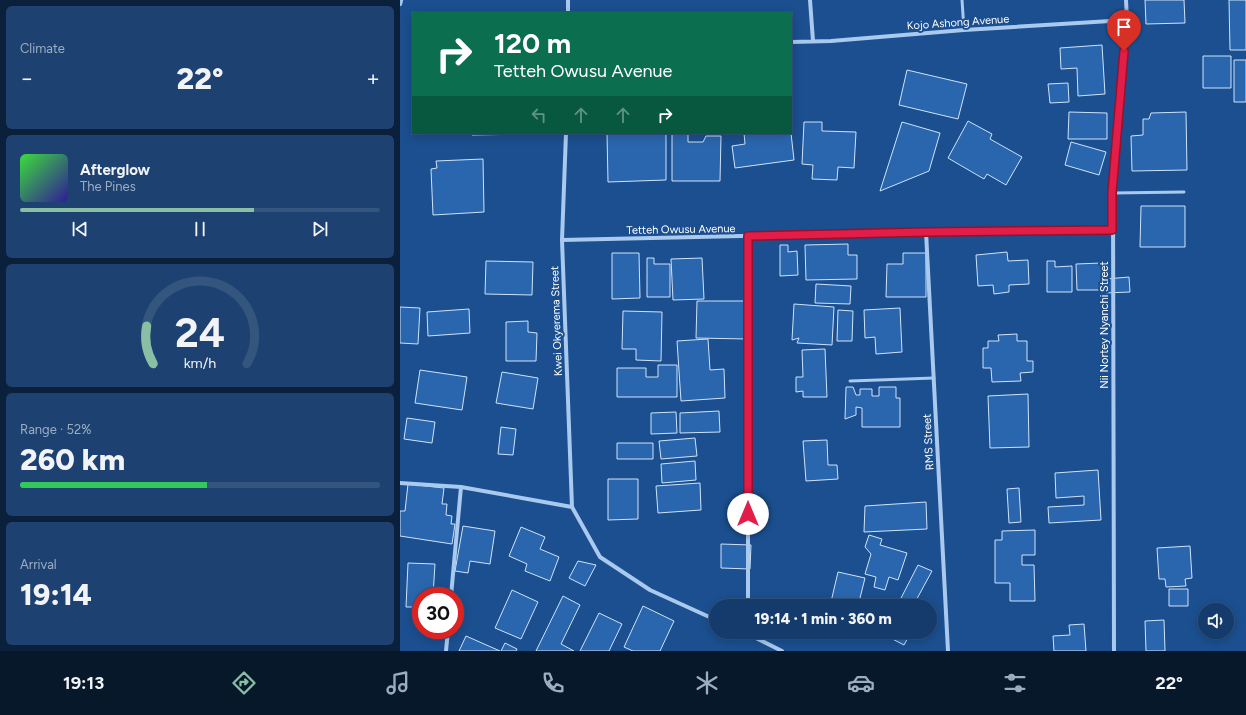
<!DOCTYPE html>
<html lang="en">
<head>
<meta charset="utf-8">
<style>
  body { margin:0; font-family:Figtree,sans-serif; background:#1d4271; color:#f1f3f6; height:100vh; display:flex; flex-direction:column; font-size:15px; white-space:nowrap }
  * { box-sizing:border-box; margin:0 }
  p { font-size:13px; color:#9dadc1 }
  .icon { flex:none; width:22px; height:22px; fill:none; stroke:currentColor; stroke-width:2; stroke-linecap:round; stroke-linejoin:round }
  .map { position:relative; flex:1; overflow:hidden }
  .drawer { display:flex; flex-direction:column; gap:6px; padding:6px; background:#0b203b; width:400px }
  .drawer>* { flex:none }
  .banner { position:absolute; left:12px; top:12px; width:380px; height:122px; border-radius:0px; box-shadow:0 2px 10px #0003,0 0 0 1px #33557e; background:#0b6e4f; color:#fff; overflow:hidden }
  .tools { position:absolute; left:798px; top:603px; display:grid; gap:8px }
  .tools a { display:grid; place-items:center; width:36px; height:36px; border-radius:50%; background:#143b6b; box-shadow:0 2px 10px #0003,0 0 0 1px #33557e; font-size:20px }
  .speed { position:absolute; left:12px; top:587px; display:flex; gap:8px; font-size:20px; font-weight:700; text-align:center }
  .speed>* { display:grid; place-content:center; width:52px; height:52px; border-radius:50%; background:#143b6b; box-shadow:0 2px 10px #0003,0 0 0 1px #33557e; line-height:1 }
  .speed .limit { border:6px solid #d22; background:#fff; color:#111 }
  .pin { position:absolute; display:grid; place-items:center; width:34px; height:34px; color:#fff; margin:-41px -17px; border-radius:50% 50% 50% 0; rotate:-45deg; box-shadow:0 0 4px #0007 }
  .pin .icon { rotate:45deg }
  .me { position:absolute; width:44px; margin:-22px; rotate:0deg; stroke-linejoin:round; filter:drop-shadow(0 0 3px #0008) }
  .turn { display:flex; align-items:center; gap:14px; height:84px; padding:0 16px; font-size:18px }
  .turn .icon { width:52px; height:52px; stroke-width:2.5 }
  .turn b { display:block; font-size:28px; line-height:34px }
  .lanes { display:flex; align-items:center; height:38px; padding:0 16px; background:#0003; justify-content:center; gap:20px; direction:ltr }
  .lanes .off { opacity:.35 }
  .big { font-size:30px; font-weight:800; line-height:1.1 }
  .drawer .tile { flex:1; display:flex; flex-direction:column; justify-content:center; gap:6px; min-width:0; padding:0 14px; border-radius:6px; background:#1d4271 }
  .drawer .dial { align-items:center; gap:0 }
  .dial svg { height:104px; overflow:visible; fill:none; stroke:#33557e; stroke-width:7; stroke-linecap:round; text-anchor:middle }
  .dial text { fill:#f1f3f6; stroke:none }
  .song { display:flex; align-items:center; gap:12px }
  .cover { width:48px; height:48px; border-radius:6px; background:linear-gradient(135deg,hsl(120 70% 55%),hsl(250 70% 35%)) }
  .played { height:4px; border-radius:2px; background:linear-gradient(90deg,#8abfa5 65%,#33557e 65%) }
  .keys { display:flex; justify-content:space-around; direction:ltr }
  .heat { display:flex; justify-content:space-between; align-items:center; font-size:22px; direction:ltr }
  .charge { height:6px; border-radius:3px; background:linear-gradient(90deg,#34c759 52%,#33557e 0) }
  .trip { position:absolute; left:309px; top:599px; width:228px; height:40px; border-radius:20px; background:#143b6b; box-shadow:0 2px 10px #0003,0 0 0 1px #33557e; font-weight:800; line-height:40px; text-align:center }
  .tabs { display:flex; height:64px; justify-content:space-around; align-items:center; background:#08182b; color:#9dadc1 }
  .tabs .icon { width:28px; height:28px }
  .tabs .current { color:#8abfa5 }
  .tabs b { font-size:18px; color:#f1f3f6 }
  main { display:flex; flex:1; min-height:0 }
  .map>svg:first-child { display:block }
</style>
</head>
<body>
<main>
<section class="drawer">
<div class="tile"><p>Climate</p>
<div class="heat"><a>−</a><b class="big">22°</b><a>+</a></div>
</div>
<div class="tile">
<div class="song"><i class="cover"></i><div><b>Afterglow</b><p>The Pines</p></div></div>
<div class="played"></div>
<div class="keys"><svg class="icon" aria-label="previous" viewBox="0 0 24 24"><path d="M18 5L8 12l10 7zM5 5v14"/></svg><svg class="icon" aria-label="pause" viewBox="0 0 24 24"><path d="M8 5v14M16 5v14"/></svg><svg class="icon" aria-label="next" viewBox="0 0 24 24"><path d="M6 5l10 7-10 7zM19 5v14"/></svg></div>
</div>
<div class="tile dial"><svg viewBox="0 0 100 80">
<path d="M14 69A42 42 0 1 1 86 69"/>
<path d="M14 69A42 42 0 0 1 9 40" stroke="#8abfa5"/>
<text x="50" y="56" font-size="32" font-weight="700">24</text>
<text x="50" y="72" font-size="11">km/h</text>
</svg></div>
<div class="tile"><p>Range · 52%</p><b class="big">260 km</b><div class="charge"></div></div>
<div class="tile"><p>Arrival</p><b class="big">19:14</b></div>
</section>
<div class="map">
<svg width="846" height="651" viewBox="0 0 846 651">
  <rect width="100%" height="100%" fill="#1b4f8f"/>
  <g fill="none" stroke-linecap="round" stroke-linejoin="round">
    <!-- stream -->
    <path stroke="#9cc4f0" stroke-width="4.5" d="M0,4L1,0"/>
  </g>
  <!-- building -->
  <path fill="#2a66ad" stroke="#cfe3fa" d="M745,0H784L785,23L746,24Z
    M829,0H846V50H830Z
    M702,45L705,94L678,96L677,68L661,69L660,48Z
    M803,56H831V88H803Z
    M834,60H846V102H834Z
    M507,70L567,84L558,119L499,105Z
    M668,83L669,102L650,103L648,84Z
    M669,112L707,113V139H668Z
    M786,112L787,170L732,171L731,136L743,135V119H749L751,113Z
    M568,121L592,134L590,139L622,157L606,185L587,174L584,179L548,158Z
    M404,122H422V131L456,132L454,168L438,167L437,180L412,179L413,165L402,164Z
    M502,122L540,133L529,171L480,191Z
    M72,133H129V134L72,135Z
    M207,133H266V180L208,182Z
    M344,133H391L394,160L335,168L332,146L345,144Z
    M272,134H288V142H303L306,136H321L320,181H272Z
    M671,142L706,152L699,175L665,165Z
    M83,159L84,212L33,215L31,169L37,168L36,161Z
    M741,206H785V247H740Z
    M448,244V255H457V279L406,280L405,245Z
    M380,245H388V252L397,251L398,275L380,276Z
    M607,252L608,261L628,260L629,284L609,285V292L594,294L593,285L578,286L576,255Z
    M212,253H239L240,298L212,299Z
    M503,253H526V297H486L487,264H503Z
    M247,258H254V264H270V297H247Z
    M302,258L304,299L273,300L271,259Z
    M86,261L133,262L132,295L85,294Z
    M647,261H655V267L672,266V292H647Z
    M702,263V290H677L676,264Z
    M729,277L730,292L706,293V279Z
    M416,284L451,286L450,304L415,303Z
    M297,301H348L347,339L296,338Z
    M394,304L434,307L432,345L397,343L399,338L392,340Z
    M0,307L20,308L18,344L0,343Z
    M500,308L502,352L476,354L475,337L465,338L464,310Z
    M69,309L70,333L28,336L27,312Z
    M438,310L453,311L452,341H437Z
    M223,311L262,312L261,361L236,360V349H222Z
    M128,321V332L137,333L136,361H106V322Z
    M617,334V341H627V361H633V372L620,373L621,381L592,382L591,368H583V348H588V341H599L598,335Z
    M308,339L310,370L324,369L325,398L281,401L277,341Z
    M425,349L427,397H403V391L396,392V377H403L402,350Z
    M258,365H277V397H217V368H246V377H258Z
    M20,370L67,377L62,410L15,403Z
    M102,372L138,378L133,409L96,403Z
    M446,387H453L456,395H460V389H472V396H479V387H496V398H500V427H462V408L456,407V415L445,419Z
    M628,394L629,447L590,448L588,396Z
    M319,411L320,432L280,433V413Z
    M276,412L277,433L251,434V413Z
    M7,418L35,422L32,443L4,439Z
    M101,427L116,429L113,455L98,454Z
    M295,438L297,456L261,459L259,441Z
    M427,440L428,465H437L438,479L406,481L403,441Z
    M217,443H253V459H217Z
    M295,461L296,480L262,483L261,464Z
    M698,470L701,520L649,523L648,507L684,505V496L656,498L655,473Z
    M208,479H238V519L208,520Z
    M300,483L301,510L258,513L256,486Z
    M8,484L44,488L42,504H47L46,515L52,516L51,524H55L52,544L0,536V511H5Z
    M619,488L621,522L609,523L607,489Z
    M526,502L527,529L464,532L465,506Z
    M63,526L95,531L90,564L70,561L68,573L55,571Z
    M121,527L145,537L140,549L159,557L150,581L125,571L127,564L109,556Z
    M635,530V555H622V565H634L635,601H610V583H595V540H602V531Z
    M469,535L482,539L480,545L507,553L498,580L489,577L485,590L474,587L476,577L465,574L471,554L465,547Z
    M321,544L351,545L350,569L321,568Z
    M790,546L792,578L785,579L786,586L766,587L765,579H759L757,548Z
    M178,561L196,565L185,586L169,578Z
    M8,563L35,564L33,596H21V607H6Z
    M518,565L532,571L513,606H489L493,599L499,602Z
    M438,572L465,578L458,606H430Z
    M769,589H788V606H769Z
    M112,590L138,602L121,639L95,628Z
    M163,596L180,605L161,644L174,651H136Z
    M243,606L274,621L260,651H233L224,647Z
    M199,613L222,624L209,651H180Z
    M764,620L765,651H746L745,621Z
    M684,624L686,651H654L653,636L670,635L669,625Z
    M479,632H511L504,645Z
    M66,636L100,651H59Z
    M105,643L117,649L116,651H101Z"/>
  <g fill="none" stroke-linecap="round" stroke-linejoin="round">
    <!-- lane -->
    <path stroke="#a9c9ee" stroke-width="3" d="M562,0L564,30
      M713,193L784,192
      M450,381L534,378"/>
    <!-- street -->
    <path stroke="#a9c9ee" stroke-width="4" d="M168,0V13
      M410,0L413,41
      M391,42L431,41L564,30L727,20
      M166,133L162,240L172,507L200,557L250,590L316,620
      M526,232L548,651
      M162,240L526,232L712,231
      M0,483L61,487L172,507
      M51,596L61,487
      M348,606V236
      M344,632L382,651
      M46,651L48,630
      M714,651L713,193L727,20L726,0"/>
  </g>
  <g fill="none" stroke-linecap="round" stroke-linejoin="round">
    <defs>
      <path id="route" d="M348,514V236L526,232L712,230V193L724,51"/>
    </defs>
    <!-- route casing -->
    <use href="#route" stroke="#92132f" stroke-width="10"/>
    <!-- route -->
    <use href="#route" stroke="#e11d48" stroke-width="7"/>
  </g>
  <g text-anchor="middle" stroke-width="4" stroke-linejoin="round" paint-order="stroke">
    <!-- street labels -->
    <g font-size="11" fill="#fff" stroke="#1b4f8f">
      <text transform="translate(558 22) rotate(-4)" y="4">Kojo Ashong Avenue</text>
      <text transform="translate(281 229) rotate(-1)" y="4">Tetteh Owusu Avenue</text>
      <text transform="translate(156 321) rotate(-92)" y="4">Kwei Okyerema Street</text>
      <text transform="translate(704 325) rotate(-90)" y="4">Nii Nortey Nyanchi Street</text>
      <text transform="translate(528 442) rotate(-93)" y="4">RMS Street</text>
    </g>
  </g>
</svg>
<div class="tools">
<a><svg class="icon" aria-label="sound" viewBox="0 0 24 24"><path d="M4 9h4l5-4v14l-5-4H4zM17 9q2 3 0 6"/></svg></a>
</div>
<div class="speed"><div class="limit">30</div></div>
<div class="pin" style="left:724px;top:51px;background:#d93025"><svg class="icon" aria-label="arrive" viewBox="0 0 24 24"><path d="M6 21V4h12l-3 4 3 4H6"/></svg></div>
<svg class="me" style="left:348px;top:514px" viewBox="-20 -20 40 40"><circle r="19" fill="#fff"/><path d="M0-13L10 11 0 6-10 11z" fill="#e11d48"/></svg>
<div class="trip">19:14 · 1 min · 360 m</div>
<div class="banner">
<div class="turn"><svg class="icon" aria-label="right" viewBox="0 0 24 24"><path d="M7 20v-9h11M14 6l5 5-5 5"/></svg><div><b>120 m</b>Tetteh Owusu Avenue</div></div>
<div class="lanes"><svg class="icon off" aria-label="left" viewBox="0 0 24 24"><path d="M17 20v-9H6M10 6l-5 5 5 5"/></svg><svg class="icon off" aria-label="ahead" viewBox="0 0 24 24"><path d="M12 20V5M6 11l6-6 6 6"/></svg><svg class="icon off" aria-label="ahead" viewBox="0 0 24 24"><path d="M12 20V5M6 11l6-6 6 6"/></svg><svg class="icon" aria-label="right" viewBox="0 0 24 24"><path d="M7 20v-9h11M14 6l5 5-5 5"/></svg></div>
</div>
</div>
</main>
<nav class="tabs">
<b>19:13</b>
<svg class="icon current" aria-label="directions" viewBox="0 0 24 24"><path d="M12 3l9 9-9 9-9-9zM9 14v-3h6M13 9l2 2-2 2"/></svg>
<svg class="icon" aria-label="music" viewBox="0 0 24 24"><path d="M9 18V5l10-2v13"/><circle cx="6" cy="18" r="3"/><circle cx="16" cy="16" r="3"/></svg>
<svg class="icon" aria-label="phone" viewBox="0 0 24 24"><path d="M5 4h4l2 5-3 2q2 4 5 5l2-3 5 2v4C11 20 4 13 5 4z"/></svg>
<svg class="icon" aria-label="climate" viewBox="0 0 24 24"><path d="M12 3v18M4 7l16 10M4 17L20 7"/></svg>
<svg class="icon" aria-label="car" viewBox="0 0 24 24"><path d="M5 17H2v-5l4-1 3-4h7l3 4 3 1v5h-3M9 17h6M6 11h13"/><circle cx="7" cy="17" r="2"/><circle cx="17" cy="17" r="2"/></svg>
<svg class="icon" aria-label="filters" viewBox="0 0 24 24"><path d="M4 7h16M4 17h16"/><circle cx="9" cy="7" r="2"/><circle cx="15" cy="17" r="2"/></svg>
<b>22°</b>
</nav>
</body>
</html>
